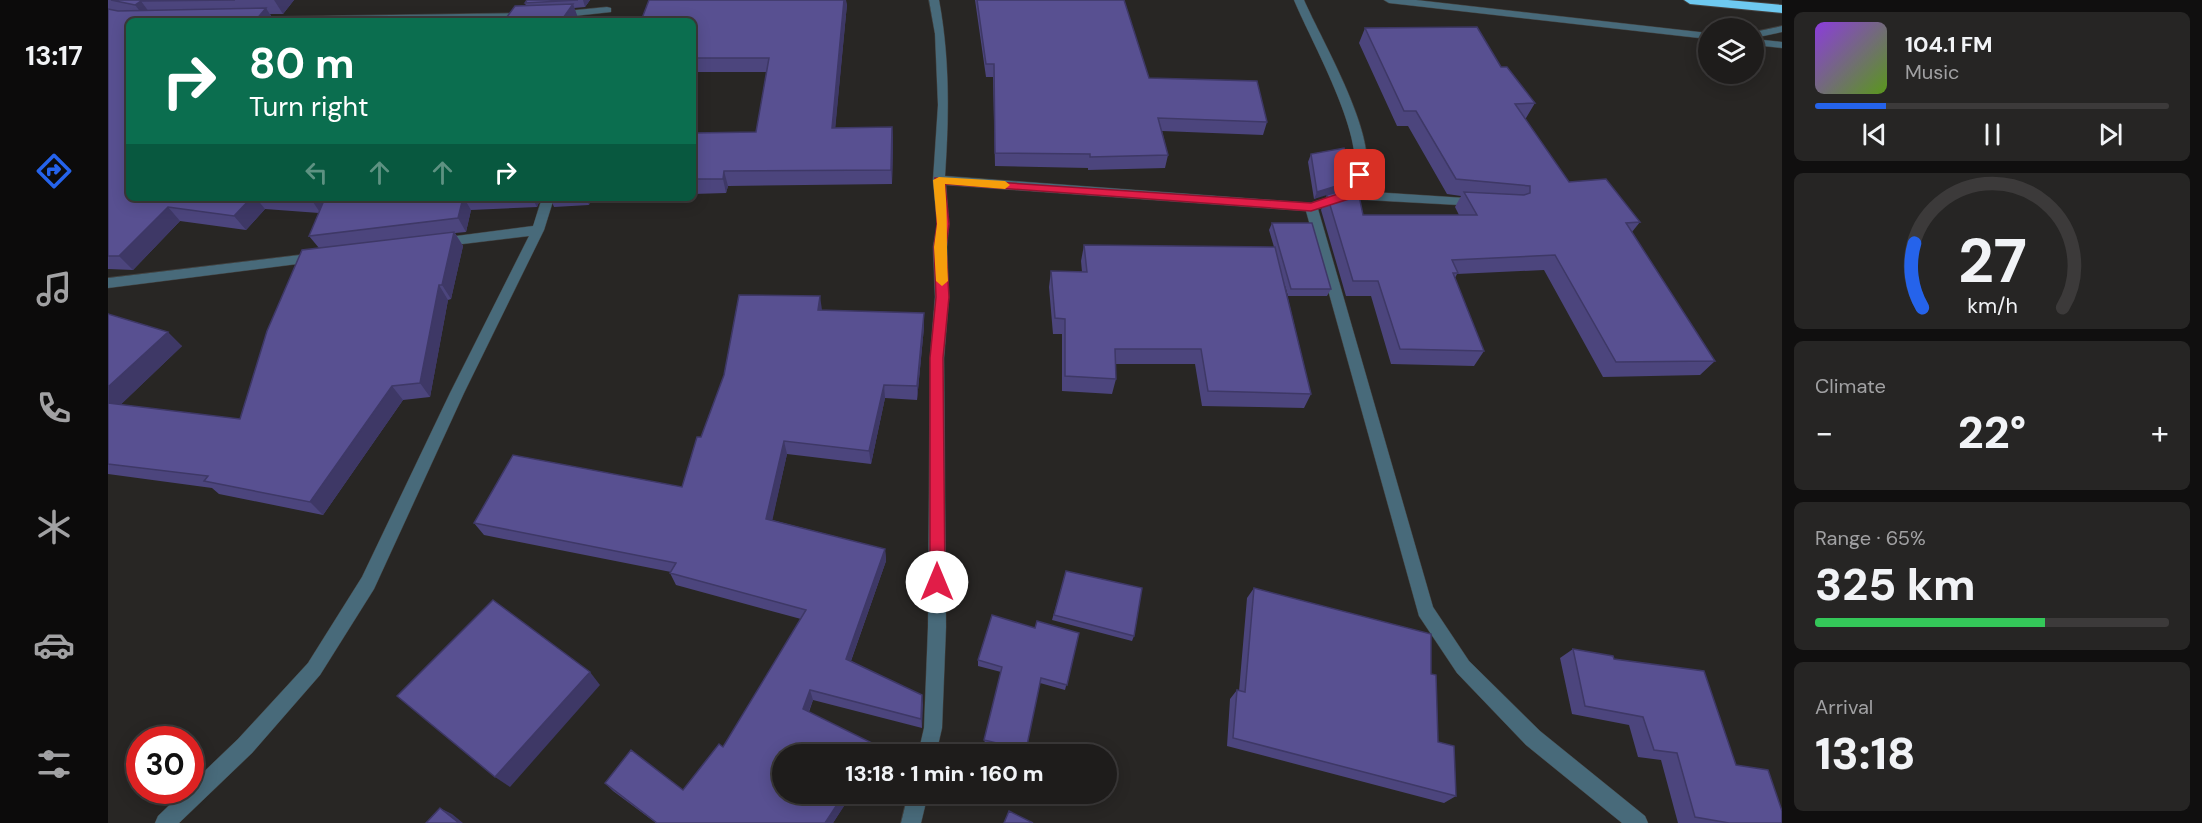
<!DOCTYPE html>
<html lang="en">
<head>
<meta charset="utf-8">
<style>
  body { margin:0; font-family:"DM Sans",sans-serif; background:#262524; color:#f1f3f6; height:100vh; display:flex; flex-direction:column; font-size:22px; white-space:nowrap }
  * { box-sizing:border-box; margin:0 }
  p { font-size:20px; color:#a1a1a3 }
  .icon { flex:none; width:33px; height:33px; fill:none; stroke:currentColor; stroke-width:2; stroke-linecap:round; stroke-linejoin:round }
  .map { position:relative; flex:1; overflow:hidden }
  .sheet { display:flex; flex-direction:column; gap:12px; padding:12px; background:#100f0f; width:420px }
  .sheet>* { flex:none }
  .banner { position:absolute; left:18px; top:18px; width:570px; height:183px; border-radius:9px; box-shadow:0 3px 15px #0003,0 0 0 2px #3c3a3a; background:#0b6e4f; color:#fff; overflow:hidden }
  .fabs { position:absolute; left:1590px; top:18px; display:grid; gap:12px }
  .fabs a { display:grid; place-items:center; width:66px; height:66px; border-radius:50%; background:#1e1c1b; box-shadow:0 3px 15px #0003,0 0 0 2px #3c3a3a; font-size:30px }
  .speed { position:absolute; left:18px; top:726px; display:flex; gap:12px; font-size:30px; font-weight:700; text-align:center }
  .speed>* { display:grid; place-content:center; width:78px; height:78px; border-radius:50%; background:#1e1c1b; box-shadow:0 3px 15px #0003,0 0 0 2px #3c3a3a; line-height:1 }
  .speed .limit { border:9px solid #d22; background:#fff; color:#111 }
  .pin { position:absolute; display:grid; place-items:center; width:51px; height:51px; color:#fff; margin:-26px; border-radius:12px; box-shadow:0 3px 9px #0006 }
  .me { position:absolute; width:66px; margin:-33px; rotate:0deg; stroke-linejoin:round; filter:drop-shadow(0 0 4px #0008) }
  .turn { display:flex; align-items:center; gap:21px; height:126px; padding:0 24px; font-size:27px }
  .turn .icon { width:78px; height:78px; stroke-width:2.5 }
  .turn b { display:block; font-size:42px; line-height:51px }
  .lanes { display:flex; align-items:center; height:57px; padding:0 24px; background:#0003; justify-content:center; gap:30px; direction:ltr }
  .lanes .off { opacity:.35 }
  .big { font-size:45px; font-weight:800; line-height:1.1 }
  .sheet .tile { flex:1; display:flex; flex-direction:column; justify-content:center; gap:9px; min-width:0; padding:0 21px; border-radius:9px; background:#262524 }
  .sheet .dial { align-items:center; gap:0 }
  .dial svg { height:156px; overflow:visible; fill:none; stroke:#3c3a3a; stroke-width:7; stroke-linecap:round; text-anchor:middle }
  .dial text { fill:#f1f3f6; stroke:none }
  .song { display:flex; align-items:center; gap:18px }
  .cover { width:72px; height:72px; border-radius:9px; background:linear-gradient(135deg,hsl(270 70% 55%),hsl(90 70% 35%)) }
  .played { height:6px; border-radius:3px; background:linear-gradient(90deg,#2563eb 20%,#3c3a3a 20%) }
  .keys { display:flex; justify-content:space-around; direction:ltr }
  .heat { display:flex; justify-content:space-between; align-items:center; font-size:33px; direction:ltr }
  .charge { height:9px; border-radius:4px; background:linear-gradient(90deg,#34c759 65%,#3c3a3a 0) }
  .trip { position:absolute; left:664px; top:744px; width:345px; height:60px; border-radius:30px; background:#1e1c1b; box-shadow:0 3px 15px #0003,0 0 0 2px #3c3a3a; font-weight:800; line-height:60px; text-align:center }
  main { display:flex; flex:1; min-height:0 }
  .menu { display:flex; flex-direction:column; width:108px; justify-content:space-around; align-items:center; background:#0c0b0b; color:#a1a1a3 }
  .menu .icon { width:42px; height:42px }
  .menu .selected { color:#2563eb }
  .menu b { font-size:27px; color:#f1f3f6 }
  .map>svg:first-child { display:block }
</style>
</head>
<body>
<main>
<nav class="menu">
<b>13:17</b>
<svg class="icon selected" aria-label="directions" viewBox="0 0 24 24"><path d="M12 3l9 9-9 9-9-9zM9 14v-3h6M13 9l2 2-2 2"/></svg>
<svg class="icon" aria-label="music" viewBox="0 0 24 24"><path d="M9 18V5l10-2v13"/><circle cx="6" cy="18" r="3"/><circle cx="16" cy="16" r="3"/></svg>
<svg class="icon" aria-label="phone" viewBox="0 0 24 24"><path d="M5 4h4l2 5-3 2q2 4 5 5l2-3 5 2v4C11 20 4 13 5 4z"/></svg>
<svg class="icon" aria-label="climate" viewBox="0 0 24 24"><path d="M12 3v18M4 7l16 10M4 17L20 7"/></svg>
<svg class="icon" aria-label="car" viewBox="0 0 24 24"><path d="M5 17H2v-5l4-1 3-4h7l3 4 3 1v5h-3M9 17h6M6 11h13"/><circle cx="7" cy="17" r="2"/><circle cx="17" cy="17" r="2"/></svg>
<svg class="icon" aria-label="filters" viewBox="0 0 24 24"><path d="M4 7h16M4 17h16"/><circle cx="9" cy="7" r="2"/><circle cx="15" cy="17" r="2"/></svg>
</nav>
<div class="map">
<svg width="1674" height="823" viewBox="0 0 1674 823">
  <rect width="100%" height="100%" fill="#282624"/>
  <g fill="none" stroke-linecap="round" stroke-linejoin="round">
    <defs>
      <path id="street" d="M821,0H831C842,59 841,117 837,176L1203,203L1236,192C1239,187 1243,182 1245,176C1258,137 1202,39 1186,0H1196C1214,41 1268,132 1258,175C1257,181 1252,186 1249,191L1373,199V205L1369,206L1241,199L1210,209L1325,607L1361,661L1432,731L1537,816L1540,823H1514L1418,745L1349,673L1311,616L1198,211L838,185L841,224L839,247L841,297L836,358L838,627L834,728L828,754H810L816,728L820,627L822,358L827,297L825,247L829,224L825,180L830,105L827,34Z
        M1276,0H1308L1600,33V39L1281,3Z
        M499,7L503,8V12L448,18L443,15L448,12Z
        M418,13L423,16L422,18L290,21L141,20L146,17Z
        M1674,26V32L1646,38V32Z
        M1646,39L1674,42V48L1646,45Z
        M434,198H446L436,230L356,393L266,589L212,675L144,753L71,823H47L50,816L77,790H82V785L130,739L200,663L254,577L342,393L421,236L330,247L325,245L323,242L325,239L425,226Z
        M208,253L213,255L215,258L213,261L0,288V278Z
        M800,794H820L813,823H793Z"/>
      <path id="highway" d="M1576,0H1620L1674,5V13L1582,4Z"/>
    </defs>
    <!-- street casing -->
    <use href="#street" stroke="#43413f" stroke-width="1"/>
    <!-- highway casing -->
    <use href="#highway" stroke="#43413f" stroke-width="2"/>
    <!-- street -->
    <use href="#street" fill="#486a7a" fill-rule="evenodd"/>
    <!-- highway -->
    <use href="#highway" fill="#6ec9f0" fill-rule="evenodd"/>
  </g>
  <!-- wall -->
  <path fill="#4c457d" d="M0,0H186L175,14H162L166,21H21V198H433L429,207L363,210L358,232L347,233L355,246L343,299L340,300L322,397L295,400L215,515L111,494L104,488L0,474V314L74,346L12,405L132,419L211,248L201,236L211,213L157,209L138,230L72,221L25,270L0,269Z
    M419,0H482L477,7L466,8L470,18L468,21H396L418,6L417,3Z
    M867,0H1016L1041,78L1159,122L1155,135L1054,131L1060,155L1057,168L980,170V168L887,166L885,77H878Z
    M739,4L727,128L784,127L785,142L784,184L620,186L618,193L585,194V133L648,132L659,72H585V21Z
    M1257,28L1393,67L1427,103L1418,118H1417L1461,182L1532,222L1524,232L1607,361L1592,375L1495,377L1436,270L1349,274L1347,278L1376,351L1366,366L1283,364L1263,296H1238L1213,210L1219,195L1255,215H1351L1347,207L1353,196L1339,194L1300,126H1289L1251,43Z
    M1203,154L1239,184L1206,199L1200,162Z
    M442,198H483L481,205L446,207Z
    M1164,223L1223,289L1219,296H1180L1176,282L1203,394L1196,408L1094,406L1087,364H1007L1008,379L1004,394L954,391V334H945L941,287L943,271L974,272L973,261L976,245L1166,247L1161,230Z
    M714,310L816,327L809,400L777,398L763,464L679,454L664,520L777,549L778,561L743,661L814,695V728L705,700L701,712L768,745L769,753L725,823H548L505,791L497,783L575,790L615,747L693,619L568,585L562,573L563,572L376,535L366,523L574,487L593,437Z
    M958,571L1026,636L1024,641L944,620Z
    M1146,588L1323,674L1330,742L1348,796L1336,803L1119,746L1122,699L1129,690L1131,691L1139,598Z
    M927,628L971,633L957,690L932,683L917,754L876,744L893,672L870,666V660Z
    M1465,649L1506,659L1628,765L1674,823H1570L1553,760L1530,757L1521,725L1464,714L1452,658Z"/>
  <!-- shaded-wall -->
  <path fill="#3e3866" d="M166,0H186L175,14Z
    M475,0H482L477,7Z
    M736,0H738L739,4L726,142L724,128Z
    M33,1L44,16L38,19L27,5Z
    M465,4L470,18L468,21H453Z
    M158,8L166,21H147Z
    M784,127L785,142L784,184L783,170Z
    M616,171L620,186L618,193L615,179Z
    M1242,176L1235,190L1206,199L1209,192Z
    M143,198H148L157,209L138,230L126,216Z
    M204,198H230L213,214L203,199Z
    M355,198H356L363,210L358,232L350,218Z
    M424,198H433L429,207Z
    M478,198H483L481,205Z
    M60,207L72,221L25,270L11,256Z
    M346,232L355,246L343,299L334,285Z
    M331,285L340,300L322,397L312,383Z
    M712,296L714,310H710Z
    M816,313V327L809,400V386Z
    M60,332L74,346L2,415L0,413V387Z
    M776,385L777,398L763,464L761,451Z
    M284,386L295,400L215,515L202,502Z
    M676,441L679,454L662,531L658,519Z
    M777,549L778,561L740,669L738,659Z
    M482,672L492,685L402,787L387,777Z
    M702,690L705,700L698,718L695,709Z
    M814,695L815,705L814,728L813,719Z
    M768,745L769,753V754H761Z
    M736,794H744L725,823H717Z
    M332,808L344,814L355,823H351Z"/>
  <!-- building -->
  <path fill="#585091" stroke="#3e3866" stroke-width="1.5" d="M3,0H127L33,1L27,5Z
    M419,0H470L417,3Z
    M541,0H736L724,128L784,127L783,170L616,171L615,179H585V133L648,132L661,58H585V21H533Z
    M869,0H1016L1041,78L1149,81L1159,122L1050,118L1060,155L982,157V154L887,153L886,64H878Z
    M465,4L453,21H396L407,6Z
    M158,8L147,21H21V198H143L126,216L60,207L11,256H0V9L10,11Z
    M1369,27L1393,67H1399L1427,103L1407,104L1461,182L1498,179L1532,222L1518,223L1607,361L1508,362L1447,255L1344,260L1350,273H1345L1376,351L1292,349L1270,281H1245L1219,195L1249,186L1255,215H1369L1356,192L1416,195L1422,193V186L1348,179L1308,111H1296L1257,28Z
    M1236,148L1242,176L1238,183L1209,192L1203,154Z
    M217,198H355L350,218L201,236Z
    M1164,223H1204L1223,289H1183Z
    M346,232L334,285H331L312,383L284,386L202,502L96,481L100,476L0,464V403L132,419L159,331L194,250Z
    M976,245L1167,247L1203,394L1100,391L1093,349H1007L1008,379L957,376V319L947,318L943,271L979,272Z
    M631,295L712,296L710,310L816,313L809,386L776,385L761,451L676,441L658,519L777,549L738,659L814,695L813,719L702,690L695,709L768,745L761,754H675V794H736L717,823H549L497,783L523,750L575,790L611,744L615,747L698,610L562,573L568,563L366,523L405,455L574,487L589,437H593L616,375Z
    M0,314L60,332L0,387Z
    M958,571L1034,588L1026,636L946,615Z
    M1146,588L1323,634V674L1328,675L1330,742L1346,746L1348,796L1125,738L1129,690L1137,692Z
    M385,600L482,672L387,777L289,696Z
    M884,615L927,628L929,621L971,633L959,685L933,678L918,750L876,740L894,667L870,660Z
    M1465,649L1505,656L1506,659L1596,671L1628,765L1660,770L1674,811V823H1621L1587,817L1569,753L1546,750L1535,717L1477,706Z
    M332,808L351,823H318Z
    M901,811L925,823H896Z"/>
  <!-- route -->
  <path fill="#e11d48" stroke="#92132f" stroke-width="1.5" d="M1252,171L1258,175L1244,198L1203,211L837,184L841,224L838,247L841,297L835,358L837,582L835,587L829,589L824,587L822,582V358L828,297L826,247L829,224L827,178L1203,203L1236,192L1248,172Z"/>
  <!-- slow -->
  <path fill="#f59e0b" d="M831,177L897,181L902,185L897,189L837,184C840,217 838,249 840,281L834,286L828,281L826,247L829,224L825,180Z"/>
</svg>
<div class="fabs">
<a><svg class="icon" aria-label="layers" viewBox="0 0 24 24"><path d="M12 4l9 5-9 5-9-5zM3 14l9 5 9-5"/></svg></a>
</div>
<div class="speed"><div class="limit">30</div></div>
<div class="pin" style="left:1252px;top:175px;background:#d93025"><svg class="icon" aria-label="arrive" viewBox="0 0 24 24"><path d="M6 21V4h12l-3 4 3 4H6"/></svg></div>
<svg class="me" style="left:829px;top:582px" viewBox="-20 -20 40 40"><circle r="19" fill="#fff"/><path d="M0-13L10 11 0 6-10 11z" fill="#e11d48"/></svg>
<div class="trip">13:18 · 1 min · 160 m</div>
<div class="banner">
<div class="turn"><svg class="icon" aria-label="right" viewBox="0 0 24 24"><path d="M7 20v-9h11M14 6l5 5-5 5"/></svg><div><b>80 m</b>Turn right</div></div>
<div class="lanes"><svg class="icon off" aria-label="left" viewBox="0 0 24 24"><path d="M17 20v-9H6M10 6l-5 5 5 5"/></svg><svg class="icon off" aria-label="ahead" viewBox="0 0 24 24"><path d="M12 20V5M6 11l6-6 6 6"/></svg><svg class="icon off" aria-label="ahead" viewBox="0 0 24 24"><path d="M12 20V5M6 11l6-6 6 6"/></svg><svg class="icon" aria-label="right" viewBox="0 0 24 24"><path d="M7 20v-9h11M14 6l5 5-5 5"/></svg></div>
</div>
</div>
<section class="sheet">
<div class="tile">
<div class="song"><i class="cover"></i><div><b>104.1 FM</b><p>Music</p></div></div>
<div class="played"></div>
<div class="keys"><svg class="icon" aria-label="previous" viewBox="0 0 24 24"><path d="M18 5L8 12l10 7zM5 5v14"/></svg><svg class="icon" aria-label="pause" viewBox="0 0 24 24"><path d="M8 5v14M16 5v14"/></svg><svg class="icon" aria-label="next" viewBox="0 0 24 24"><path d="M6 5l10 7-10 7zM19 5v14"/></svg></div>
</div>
<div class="tile dial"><svg viewBox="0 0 100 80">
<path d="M14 69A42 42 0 1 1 86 69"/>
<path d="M14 69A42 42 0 0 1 10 36" stroke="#2563eb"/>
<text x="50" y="56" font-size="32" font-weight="700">27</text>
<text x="50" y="72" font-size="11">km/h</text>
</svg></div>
<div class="tile"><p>Climate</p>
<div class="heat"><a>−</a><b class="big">22°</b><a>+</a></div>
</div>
<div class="tile"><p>Range · 65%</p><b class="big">325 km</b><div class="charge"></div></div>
<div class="tile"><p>Arrival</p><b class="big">13:18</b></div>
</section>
</main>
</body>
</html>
